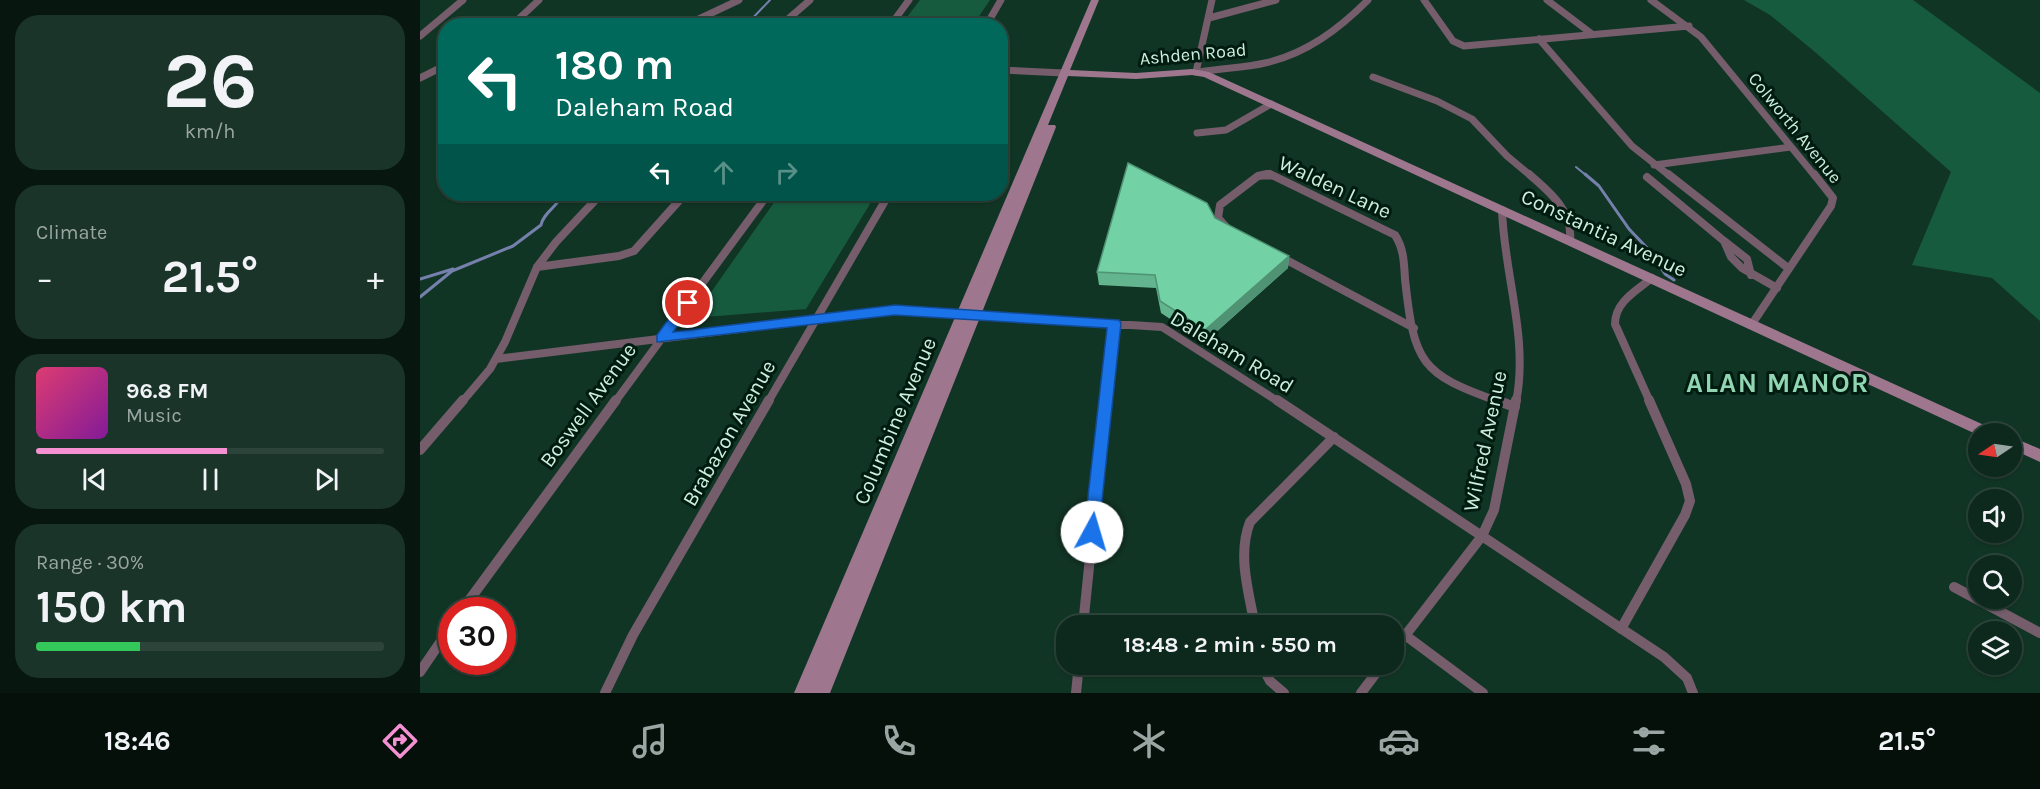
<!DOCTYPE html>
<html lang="en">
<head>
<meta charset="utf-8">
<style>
  body { margin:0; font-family:Karla,sans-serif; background:#1b3429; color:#f1f3f6; height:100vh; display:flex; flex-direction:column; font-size:22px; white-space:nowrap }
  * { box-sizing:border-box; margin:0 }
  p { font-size:20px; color:#9aa6a3 }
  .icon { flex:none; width:33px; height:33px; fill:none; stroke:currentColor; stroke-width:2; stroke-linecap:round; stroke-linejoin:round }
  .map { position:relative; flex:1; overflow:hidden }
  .drawer { display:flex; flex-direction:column; gap:15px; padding:15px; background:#07160f; width:420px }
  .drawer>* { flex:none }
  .banner { position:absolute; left:18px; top:18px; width:570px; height:183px; border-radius:24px; box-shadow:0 2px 4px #0004,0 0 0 2px #2d443b; background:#00695c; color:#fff; overflow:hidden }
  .needle { width:39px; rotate:257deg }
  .fabs { position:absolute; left:1548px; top:423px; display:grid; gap:12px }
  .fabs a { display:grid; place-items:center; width:54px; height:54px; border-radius:50%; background:#0d281c; box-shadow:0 2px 4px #0004,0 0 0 2px #2d443b; font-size:30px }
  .speed { position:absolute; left:18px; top:597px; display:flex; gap:12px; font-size:30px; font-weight:700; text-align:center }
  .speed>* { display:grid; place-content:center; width:78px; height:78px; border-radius:50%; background:#0d281c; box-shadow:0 2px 4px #0004,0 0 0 2px #2d443b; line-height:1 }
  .speed .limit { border:9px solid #d22; background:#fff; color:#111 }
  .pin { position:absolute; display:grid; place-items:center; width:51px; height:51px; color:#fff; margin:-26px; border:3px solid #fff; border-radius:50%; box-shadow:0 2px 6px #0007 }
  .me { position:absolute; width:66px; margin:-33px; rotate:6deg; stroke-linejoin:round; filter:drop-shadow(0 0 4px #0008) }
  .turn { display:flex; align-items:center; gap:21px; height:126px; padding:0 18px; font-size:27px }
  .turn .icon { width:78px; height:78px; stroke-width:2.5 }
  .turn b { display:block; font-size:42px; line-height:51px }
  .lanes { display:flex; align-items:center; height:57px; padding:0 18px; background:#0003; justify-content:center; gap:30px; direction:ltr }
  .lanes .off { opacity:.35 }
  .big { font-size:45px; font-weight:700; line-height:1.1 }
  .drawer .card { flex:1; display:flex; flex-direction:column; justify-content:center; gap:9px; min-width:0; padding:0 21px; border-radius:24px; background:#1b3429 }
  .drawer .dial { align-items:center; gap:0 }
  .dial b { font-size:78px; line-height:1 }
  .song { display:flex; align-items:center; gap:18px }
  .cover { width:72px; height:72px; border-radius:9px; background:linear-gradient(135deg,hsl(340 70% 55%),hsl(290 70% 35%)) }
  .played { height:6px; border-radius:3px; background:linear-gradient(90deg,#f591d2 55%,#2d443b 55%) }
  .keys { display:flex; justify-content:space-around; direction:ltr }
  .heat { display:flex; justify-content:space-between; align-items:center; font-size:33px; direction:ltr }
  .charge { height:9px; border-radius:4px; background:linear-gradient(90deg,#34c759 30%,#2d443b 0) }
  .trip { position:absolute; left:636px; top:615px; width:348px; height:60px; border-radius:24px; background:#0d281c; box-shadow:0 2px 4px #0004,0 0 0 2px #2d443b; font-weight:700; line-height:60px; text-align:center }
  .tabs { display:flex; height:96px; justify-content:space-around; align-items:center; background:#05100b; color:#9aa6a3 }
  .tabs .icon { width:42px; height:42px }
  .tabs .active { color:#f591d2 }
  .tabs b { font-size:27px; color:#f1f3f6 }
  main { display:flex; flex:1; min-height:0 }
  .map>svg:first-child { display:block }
</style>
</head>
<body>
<main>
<section class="drawer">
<div class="card dial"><b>26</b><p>km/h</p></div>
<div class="card"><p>Climate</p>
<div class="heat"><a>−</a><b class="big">21.5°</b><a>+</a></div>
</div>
<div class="card">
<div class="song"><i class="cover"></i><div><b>96.8 FM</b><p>Music</p></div></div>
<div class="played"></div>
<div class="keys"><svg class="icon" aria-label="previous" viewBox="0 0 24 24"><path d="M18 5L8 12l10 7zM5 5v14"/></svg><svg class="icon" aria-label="pause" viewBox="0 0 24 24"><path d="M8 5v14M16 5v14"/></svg><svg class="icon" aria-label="next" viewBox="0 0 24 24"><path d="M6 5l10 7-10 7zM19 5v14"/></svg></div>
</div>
<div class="card"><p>Range · 30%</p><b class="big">150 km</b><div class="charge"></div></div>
</section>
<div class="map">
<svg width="1620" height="693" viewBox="0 0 1620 693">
  <rect width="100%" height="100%" fill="#113525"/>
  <!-- green -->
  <path fill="#175b3f" d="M500,0H570L553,25H481Z
    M1324,0H1493L1620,93V321L1572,278L1492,265L1531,172L1395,52L1350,15Z
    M360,194H456L386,309L273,318Z"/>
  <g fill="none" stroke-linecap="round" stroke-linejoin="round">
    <!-- stream-far1 -->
    <path stroke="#7680ad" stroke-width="2" d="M325,26L350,0
      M1156,167L1167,176"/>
    <!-- stream -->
    <path stroke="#7680ad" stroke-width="3" d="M1165,174L1179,186L1209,229L1231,252L1245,274L1254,280
      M0,279L33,269
      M0,297L32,271L93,246L121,225C123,213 138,206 143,194"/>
    <!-- street-far2 -->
    <path stroke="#755d6c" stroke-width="7" d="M1004,0L1033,41L1044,46L1269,26
      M1127,0L1172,34
      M1231,0L1281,37L1395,176
      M789,18L856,0
      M91,26L119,0
      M264,26L319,0
      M360,26L390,0
      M470,26L489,0
      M566,26L581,0
      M0,36L43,0
      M1119,39L1212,146L1250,176
      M580,70L644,73
      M776,72L792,0
      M780,72C802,68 824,68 845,63C886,54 919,29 948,0
      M953,77L1017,101L1052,119L1087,156L1111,176
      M0,78L26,65
      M777,133L806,130L851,104
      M1234,165L1371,147
      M839,176H853"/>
    <!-- street-far1 -->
    <path stroke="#755d6c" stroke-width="8" d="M850,174L975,235C984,249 984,263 985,279C994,363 1000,374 1080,402
      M1109,174C1130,192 1153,211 1150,240
      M1248,174L1368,268
      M1227,177L1304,241L1311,257L1322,268L1357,288
      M1082,210C1084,274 1109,339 1096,402
      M807,228L798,218L800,205L838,176L847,174
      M1304,241L1327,259L1331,275
      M859,256L994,328
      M117,267L199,256L214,251L265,194
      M1332,324L1411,206L1413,198L1394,174
      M76,359L475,310L742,327L859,402
      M42,402L70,369L85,342L117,267L136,242L181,194
      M195,402L348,194
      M348,402L469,194
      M686,402L694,323
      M1230,402L1195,324C1195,302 1216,291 1232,278"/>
    <!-- street -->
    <path stroke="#755d6c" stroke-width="10" d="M857,400L1244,657L1267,678L1273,693
      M1076,400L1095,407
      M0,450L43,400
      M1534,587L1620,633
      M42,610L196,400
      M663,626L686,400
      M835,626C829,593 817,555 830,522L914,437
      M1201,629L1265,515L1270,501L1266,484L1229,400
      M985,635L1063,693
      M974,650L1062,536L1074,510L1096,400
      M841,664L850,681L864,693
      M0,672L32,625
      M185,693L213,635L349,400
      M656,693L659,664
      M941,693L963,664"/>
    <!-- secondary -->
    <path fill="#9e778f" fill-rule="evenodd" d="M671,0H679L650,70L716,73L772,69L789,72L1575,430L1577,434H1558V435L784,77L772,75L716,79L648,76L628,125H635L636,127L410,693H374Z
      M1592,437L1620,449V462L1592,449Z"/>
  </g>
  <!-- wall -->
  <path fill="#62b58e" d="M869,256L868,268L785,342L741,313L736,288L679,285L677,272Z"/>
  <!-- shaded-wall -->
  <path fill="#509374" d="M869,256L868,268L785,342V330Z"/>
  <!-- building -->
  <path fill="#72d2a5" stroke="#509374" stroke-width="1.5" d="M708,163L787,203L795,218L869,256L785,330L740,301L735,275L677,272Z"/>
  <!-- route -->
  <path fill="#1a73e8" stroke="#114b97" stroke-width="1.5" d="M268,298L275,303L253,332L475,305L699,320L701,323L678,538H667L664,532L687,328L475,315L237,342V335L263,299Z"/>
  <g text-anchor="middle" stroke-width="6" stroke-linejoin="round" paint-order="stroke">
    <!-- far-street labels -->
    <g font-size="18" fill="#ceefdd" stroke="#001b0f">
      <text transform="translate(773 54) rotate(-5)" y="6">Ashden Road</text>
      <text transform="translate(1375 128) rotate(51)" y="6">Colworth Avenue</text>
    </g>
    <!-- street labels -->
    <g font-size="21" fill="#ceefdd" stroke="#001b0f">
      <text transform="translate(915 187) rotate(25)" y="7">Walden Lane</text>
      <text transform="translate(1184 233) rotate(25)" y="7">Constantia Avenue</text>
      <text transform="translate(812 352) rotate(31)" y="7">Daleham Road</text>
      <text transform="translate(168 405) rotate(-54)" y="7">Boswell Avenue</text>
      <text transform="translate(475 421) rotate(-67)" y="7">Columbine Avenue</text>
      <text transform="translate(309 433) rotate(-60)" y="7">Brabazon Avenue</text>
      <text transform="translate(1065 441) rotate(-78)" y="7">Wilfred Avenue</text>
    </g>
    <!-- district labels -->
    <g font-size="27" font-weight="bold" letter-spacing="1.5" fill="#91d5b2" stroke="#001b0f">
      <text x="1358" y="392">ALAN MANOR</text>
    </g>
  </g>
</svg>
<div class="fabs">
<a><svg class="needle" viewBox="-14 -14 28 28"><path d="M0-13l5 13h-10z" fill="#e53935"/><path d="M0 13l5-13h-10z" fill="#9aa6a3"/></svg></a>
<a><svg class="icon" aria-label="sound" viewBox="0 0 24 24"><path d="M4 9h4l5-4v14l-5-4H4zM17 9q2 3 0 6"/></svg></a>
<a><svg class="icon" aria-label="search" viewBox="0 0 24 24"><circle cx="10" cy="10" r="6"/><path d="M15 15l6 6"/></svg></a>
<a><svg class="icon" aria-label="layers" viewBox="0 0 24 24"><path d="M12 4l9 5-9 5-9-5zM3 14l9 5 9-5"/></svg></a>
</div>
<div class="speed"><div class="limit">30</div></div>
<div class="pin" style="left:268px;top:303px;background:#d93025"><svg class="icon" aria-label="arrive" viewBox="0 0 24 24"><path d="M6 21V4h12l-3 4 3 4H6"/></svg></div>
<svg class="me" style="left:672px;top:532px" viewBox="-20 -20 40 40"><circle r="19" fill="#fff"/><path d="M0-13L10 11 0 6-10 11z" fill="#1a73e8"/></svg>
<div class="trip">18:48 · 2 min · 550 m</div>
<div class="banner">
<div class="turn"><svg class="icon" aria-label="left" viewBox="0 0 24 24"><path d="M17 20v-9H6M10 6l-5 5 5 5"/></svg><div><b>180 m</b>Daleham Road</div></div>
<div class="lanes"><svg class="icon" aria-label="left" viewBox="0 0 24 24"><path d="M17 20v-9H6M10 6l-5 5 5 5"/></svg><svg class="icon off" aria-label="ahead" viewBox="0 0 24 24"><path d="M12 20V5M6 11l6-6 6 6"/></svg><svg class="icon off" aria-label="right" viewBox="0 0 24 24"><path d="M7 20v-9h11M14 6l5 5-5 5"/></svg></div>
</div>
</div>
</main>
<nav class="tabs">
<b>18:46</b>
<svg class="icon active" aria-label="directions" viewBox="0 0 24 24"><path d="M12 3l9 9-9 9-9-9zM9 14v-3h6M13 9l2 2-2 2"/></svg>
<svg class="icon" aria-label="music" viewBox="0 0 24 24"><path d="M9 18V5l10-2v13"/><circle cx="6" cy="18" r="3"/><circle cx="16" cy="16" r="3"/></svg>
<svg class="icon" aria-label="phone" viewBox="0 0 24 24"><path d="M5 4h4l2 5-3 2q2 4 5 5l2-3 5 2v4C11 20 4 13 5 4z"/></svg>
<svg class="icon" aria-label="climate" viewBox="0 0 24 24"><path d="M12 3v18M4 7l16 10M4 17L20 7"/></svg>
<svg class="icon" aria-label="car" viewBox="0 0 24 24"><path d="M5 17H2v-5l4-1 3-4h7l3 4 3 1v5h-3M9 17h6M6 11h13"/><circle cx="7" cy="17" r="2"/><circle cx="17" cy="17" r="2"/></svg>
<svg class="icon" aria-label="filters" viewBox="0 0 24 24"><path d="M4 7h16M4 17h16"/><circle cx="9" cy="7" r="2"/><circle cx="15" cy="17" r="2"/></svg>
<b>21.5°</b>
</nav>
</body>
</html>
